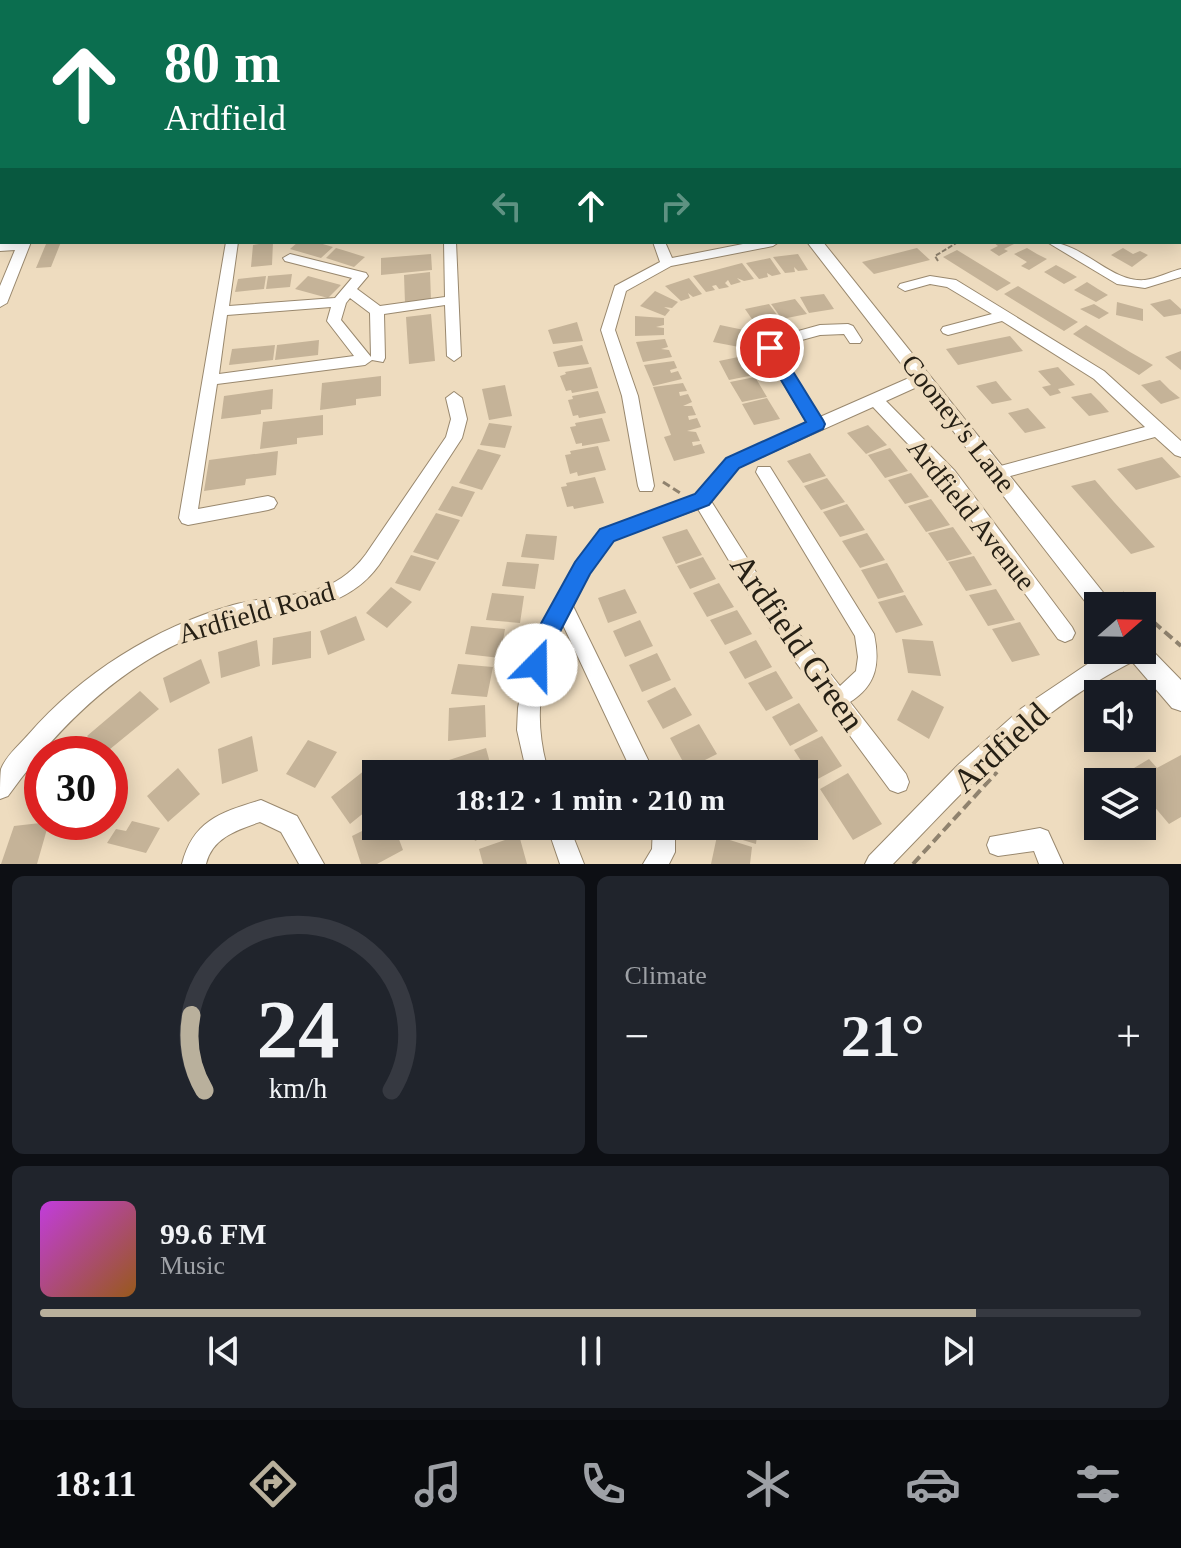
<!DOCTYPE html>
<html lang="en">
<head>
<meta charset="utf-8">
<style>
  body { margin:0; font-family:Georgia,serif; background:#20242c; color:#f1f3f6; height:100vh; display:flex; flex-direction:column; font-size:30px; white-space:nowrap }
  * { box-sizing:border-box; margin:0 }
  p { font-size:26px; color:#9ea1a6 }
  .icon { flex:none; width:44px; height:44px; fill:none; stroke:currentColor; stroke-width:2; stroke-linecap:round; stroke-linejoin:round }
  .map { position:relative; height:864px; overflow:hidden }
  .details { display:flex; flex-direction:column; gap:12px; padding:12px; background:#0d0f14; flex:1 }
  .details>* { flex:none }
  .guide { position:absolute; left:0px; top:0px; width:1182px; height:244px; box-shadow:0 4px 20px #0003; background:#0b6e4f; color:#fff; overflow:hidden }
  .needle { width:52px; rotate:70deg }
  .buttons { position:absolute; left:1084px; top:592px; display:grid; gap:16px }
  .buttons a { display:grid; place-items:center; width:72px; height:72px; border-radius:0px; background:#171b24; box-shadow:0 4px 20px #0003; font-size:40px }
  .speed { position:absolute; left:24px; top:736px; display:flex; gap:16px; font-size:40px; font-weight:700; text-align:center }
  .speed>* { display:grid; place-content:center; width:104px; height:104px; border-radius:50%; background:#171b24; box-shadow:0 4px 20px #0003; line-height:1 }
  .speed .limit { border:12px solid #d22; background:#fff; color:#111 }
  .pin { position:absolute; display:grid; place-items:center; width:68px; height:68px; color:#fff; margin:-34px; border:4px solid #fff; border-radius:50%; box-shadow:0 2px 8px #0007 }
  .me { position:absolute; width:88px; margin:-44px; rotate:22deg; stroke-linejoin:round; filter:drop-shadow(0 0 6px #0008) }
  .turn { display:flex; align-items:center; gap:28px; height:168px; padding:0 32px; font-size:36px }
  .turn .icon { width:104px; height:104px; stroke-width:2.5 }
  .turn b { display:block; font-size:56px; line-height:68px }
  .lanes { display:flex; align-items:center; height:76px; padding:0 32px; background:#0003; justify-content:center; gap:40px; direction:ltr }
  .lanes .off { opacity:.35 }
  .big { font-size:60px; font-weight:700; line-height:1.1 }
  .details .widget { flex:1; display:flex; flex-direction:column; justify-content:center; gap:12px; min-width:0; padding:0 28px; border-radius:12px; background:#20242c }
  .details .dial { align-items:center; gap:0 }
  .dial svg { height:208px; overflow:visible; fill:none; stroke:#363941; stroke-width:7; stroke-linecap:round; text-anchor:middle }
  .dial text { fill:#f1f3f6; stroke:none }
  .song { display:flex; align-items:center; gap:24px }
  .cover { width:96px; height:96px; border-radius:12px; background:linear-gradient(135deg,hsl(290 70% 55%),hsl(30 70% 35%)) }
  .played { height:8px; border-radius:4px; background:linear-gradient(90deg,#b9b09c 85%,#363941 85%) }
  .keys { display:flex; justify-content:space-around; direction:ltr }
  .heat { display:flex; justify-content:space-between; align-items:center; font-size:44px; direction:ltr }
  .details .tiles { flex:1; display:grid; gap:12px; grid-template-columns:1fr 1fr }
  .widget:last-child { grid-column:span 2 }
  .trip { position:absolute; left:362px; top:760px; width:456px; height:80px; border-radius:0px; background:#171b24; box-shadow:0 4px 20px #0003; font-weight:700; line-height:80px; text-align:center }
  .tab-bar { display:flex; height:128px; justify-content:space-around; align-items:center; background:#090b0e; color:#9ea1a6 }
  .tab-bar .icon { width:56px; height:56px }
  .tab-bar .current { color:#b9b09c }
  .tab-bar b { font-size:36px; color:#f1f3f6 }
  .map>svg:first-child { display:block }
</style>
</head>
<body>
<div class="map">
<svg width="1181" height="864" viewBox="0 0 1181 864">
  <rect width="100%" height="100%" fill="#eedcbf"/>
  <!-- building -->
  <path fill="#c5b398" d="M61,242L51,267L36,268L46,244Z
    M273,242L272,265L251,267L253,245Z
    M298,242H316L333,247L321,258L290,249Z
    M993,242H1018L1004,249L1008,251L999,256L990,250L998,246Z
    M336,248L346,251L365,257L354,267L326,258Z
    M917,248L930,260L874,274L862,262Z
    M1027,248L1037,254L1047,259L1029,270L1021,266L1027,262L1014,254Z
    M1123,248L1133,254L1140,251L1148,255L1132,267L1111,255Z
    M957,250L1011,283L997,291L943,257Z
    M431,254L432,270L381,275V258Z
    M798,254L808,270L798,271L794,267L795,272L785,273L773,257Z
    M770,258L781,274L772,276L767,273L768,277L759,279L746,263Z
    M742,263L754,279L744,281L737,278L741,282L731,285L728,280L725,283L729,287L719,289L716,285L712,286L715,290L706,292L693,276Z
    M1056,265L1067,271L1077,277L1064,284L1044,272Z
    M430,272L431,300L405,303L404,275Z
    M292,274L290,287L266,289L268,276Z
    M266,276L264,289L235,292L238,279Z
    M308,276L341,285L328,298L295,289Z
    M689,278L702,294L693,297L688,293L690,298L681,301L665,286Z
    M1087,282L1098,289L1108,295L1096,302L1074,290Z
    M1018,286L1078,322L1064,331L1004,294Z
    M655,291L678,302L672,308L664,307L670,310L665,316L640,306Z
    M824,294L834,309L809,313L800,297Z
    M795,299L807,314L782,319L771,304Z
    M1170,299L1181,309V314L1164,317L1150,304Z
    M1117,302L1143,309V321L1116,315Z
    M769,304L780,319L756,325L745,309Z
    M1094,304L1109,313L1099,319L1080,309Z
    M431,314L435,361L409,364L406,317Z
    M635,316L664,318V325L656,327L664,328V335L635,336Z
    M577,322L583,341L553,344L548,330Z
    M720,325L744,330L739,347L713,342Z
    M1086,325L1130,352L1153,365L1139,375L1073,334Z
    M1010,336L1023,351L958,365L946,349Z
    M665,339L668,347L661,349L669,350L672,357L643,362L636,342Z
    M319,340L318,355L275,360L277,345Z
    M275,345L273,360L229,365L232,349Z
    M582,345L589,364L558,367L553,352Z
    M1181,351V370L1165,357Z
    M743,356L754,375L729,380L719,361Z
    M674,361L677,368L670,370L671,373L678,371L682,379L653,386L644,365Z
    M591,367L598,388L572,393L571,390L566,391L560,376L566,374L565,372Z
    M1058,367L1075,385L1058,389L1061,393L1050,396L1042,387L1051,385L1038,371Z
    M381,376V396L356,399V405L320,410L322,383Z
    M755,377L767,397L742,402L730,382Z
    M1160,380L1170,390L1180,398L1161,404L1141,385Z
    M996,381L1004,391L1012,400L992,404L976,386Z
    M683,383L687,391L679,392L680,396L688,394L692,402L683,406H692L696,415L688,416L689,420L697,418L701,427L687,431L696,432L700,441L692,442L693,446L701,444L705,453L674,461L664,437L671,435L653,387Z
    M505,385L512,416L489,420L482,389Z
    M273,389L272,409L261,410V414L221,419L224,396Z
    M598,391L606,413L579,418L578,415L573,416L568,400L573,399L572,396Z
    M1091,393L1100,402L1109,412L1089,416L1071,397Z
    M767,398L780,419L754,425L742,404Z
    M1028,408L1046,428L1025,433L1008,413Z
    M323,415V435L297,438V444L260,449L263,422Z
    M602,418L610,441L582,446V443L576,444L570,427L576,426L575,423Z
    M489,423L512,426L505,448L480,445Z
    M868,425L887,445L866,454L847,433Z
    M598,446L606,470L578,476L577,472L570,474L565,455L571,454L570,451Z
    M890,448L908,471L885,478L868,455Z
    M478,449L501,455L482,490L459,483Z
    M278,451L276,475L246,479L245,485L204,491L209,460Z
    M810,453L826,476L803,483L787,461Z
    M1162,457L1181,477L1136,490L1117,469Z
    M911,473L929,497L905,504L888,480Z
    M595,477L604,503L574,509L573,506L567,507L561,487L567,486L566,483Z
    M827,478L845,502L821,510L804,486Z
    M1095,480L1114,502L1155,547L1131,554L1071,486Z
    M452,486L475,492L462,517L438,510Z
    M931,499L950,525L926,532L908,506Z
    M847,504L865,530L840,537L823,512Z
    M436,513L460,520L438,560L413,552Z
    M953,527L972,554L947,561L928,533Z
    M687,529L702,555L676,564L662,537Z
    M867,533L885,560L860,568L842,541Z
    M526,534L557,536L554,560L521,557Z
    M411,555L436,562L420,591L395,583Z
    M974,556L992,585L966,591L948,562Z
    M703,557L716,579L690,589L677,566Z
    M507,562L539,564L535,589L502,586Z
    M887,563L904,592L878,599L861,570Z
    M719,583L734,607L707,617L693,593Z
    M391,587L412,602L387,628L366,613Z
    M625,589L637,613L608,623L598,598Z
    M996,589L1015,620L988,626L969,595Z
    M492,593L524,596L520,623L486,620Z
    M905,595L923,625L896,633L878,602Z
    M737,610L752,634L725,645L710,620Z
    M356,616L365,640L328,655L320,631Z
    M640,620L653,646L625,657L613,631Z
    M1020,622L1040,655L1012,662L992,629Z
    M471,626L505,629L500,658L465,654Z
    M311,631V658L272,665L273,638Z
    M902,639L933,641L941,676L908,673Z
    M257,640L260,666L221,678L218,652Z
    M756,640L772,667L745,679L729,652Z
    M657,653L671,680L642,692L629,665Z
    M201,659L210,683L170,703L163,678Z
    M458,664L493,667L487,697L451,694Z
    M776,671L793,698L766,711L748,683Z
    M675,687L692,715L663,729L647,701Z
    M912,690L944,707L929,739L897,720Z
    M140,691L159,709L104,754L87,736Z
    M799,703L818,731L790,746L772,717Z
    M485,705L486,737L448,741L449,708Z
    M699,724L717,754L687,769L670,738Z
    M252,736L258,771L222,784L218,749Z
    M822,736L842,766L814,781L794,750Z
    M308,740L337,752L315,788L286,774Z
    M486,748L493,774H452L449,760Z
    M1181,755V817L1169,824L1142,792V782L1131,780L1140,775L1134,768L1149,759L1157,768Z
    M178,768L200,794L168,822L147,796Z
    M365,770L376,785V803L350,824L331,797Z
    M848,773L882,824L853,840L820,789Z
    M42,786V813L26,805Z
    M132,821L160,828L146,853L107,843L116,829L126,831Z
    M49,822L37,864H1L14,826Z
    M376,824L394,826L403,850L377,864H361L352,836Z
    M470,826H506L475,841Z
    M738,826L758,827L756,844L736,838Z
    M519,835L527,864H483L479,849Z
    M717,836L752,847L750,864H711Z"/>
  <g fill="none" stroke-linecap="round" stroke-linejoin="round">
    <defs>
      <path id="service" d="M853,0L856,2
        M807,2L819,0
        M883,2L894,0
        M945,2L956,0"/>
      <path id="minor" d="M477,0H485V2H477Z
        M625,0H634L635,2H626Z
        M1180,193L1181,194V202L1180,201Z
        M0,203H2V211H0Z
        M31,242L7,303L0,307V286L15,250L0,251V243Z
        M226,242H238L229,306L335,298L352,278L285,261L283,258L290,254L366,273L368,276L357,289L380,306L445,297L444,242H456L461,356L454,361L447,356L445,305L384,314L385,358L383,362L372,360L365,365L217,384L198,509L268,496L274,498L277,503L274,508L268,510L188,525L182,523L179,518ZM350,298L370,313L371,357L341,320L346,303ZM331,307L327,321L354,356L219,374L227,315Z
        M653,242H665L672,258L753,242H779L773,246L671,266L626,291L615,330L638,396L654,486L652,491H640L638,486L622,396L601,330L615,286L660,262Z
        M1047,242C1083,242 1110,283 1145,280C1156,279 1169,272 1181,269V277L1145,288L1117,284Z
        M930,276L956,280L1104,371L1181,441V457L1175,455L1155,437L999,479L993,478L991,473L993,468L1145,427L1094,379L1002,321L948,335L943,333L941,330L943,327L992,314L947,287L930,284L905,291L898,287L900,284Z
        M848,324L853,326L862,340L860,343H850L844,334L820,335L776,347L820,417L918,374H928L931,378L928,382L886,401L955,471L1072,627L1075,633L1072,639L1065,642L1058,639L943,481L873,407L739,467L711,501L778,607L840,686L856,671L858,657L855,636L756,472L758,467H770L874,634C880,663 877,685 850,702L906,774L909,782L906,790L898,793L890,790L764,619L698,509L613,540L588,573L573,606L655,774H633L563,625C538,674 533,722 549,774H527L517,730L518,708L526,667L546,620L576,563L601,530L696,495L727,459L807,423L760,344L762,341L820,325Z
        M454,392L462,398L467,419L462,438L379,565C339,621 265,609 207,631C123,662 59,725 8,796L0,799C0,790 0,776 1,769C6,756 19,745 28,735C82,673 154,628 233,605C284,591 330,603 366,554L446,437L451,419L446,398Z
        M1142,643L1147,650L1144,656C1037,707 974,781 893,864H865L869,856L958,765L1022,708L1092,661L1116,650H1142Z
        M261,800L297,816L324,864H299L281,832L260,822C237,830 212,838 206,864H182C193,820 222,812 261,800Z
        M547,826H569L584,864H560Z
        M653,826H675V852L669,864H643L652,849Z
        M1040,828L1048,831L1063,864H1039L1034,851L998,856L990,853L987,845L990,837Z"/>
      <path id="tertiary" d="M807,242H823L1114,606H1098V615L1094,613Z
        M1142,640L1181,680V711L1172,708L1129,658L1126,650H1142Z"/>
      <path id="secondary" d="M963,0H978L980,2H965Z
        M1180,110H1181V121H1180Z"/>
    </defs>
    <!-- service casing -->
    <use href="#service" stroke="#99886e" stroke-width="6"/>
    <!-- minor casing -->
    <use href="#minor" stroke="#99886e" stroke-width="2"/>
    <!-- tertiary casing -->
    <use href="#tertiary" stroke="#99886e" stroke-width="2"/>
    <!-- secondary casing -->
    <use href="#secondary" stroke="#99886e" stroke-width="2"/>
    <!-- path-far2 -->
    <path stroke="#8f826e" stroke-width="2" stroke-dasharray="5 2" stroke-linecap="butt" d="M911,2L921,0
      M938,261L935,256L958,242"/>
    <!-- path-far1 -->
    <path stroke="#8f826e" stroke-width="3" stroke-dasharray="8 4" stroke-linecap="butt" d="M663,482L680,493"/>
    <!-- path -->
    <path stroke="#8f826e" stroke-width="4" stroke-dasharray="10 5" stroke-linecap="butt" d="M1122,593L1135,606
      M1142,612L1181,646
      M913,864L997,772"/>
    <!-- service -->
    <use href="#service" stroke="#fff" stroke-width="5"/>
    <!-- minor -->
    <use href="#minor" fill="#fff" fill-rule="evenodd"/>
    <!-- tertiary -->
    <use href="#tertiary" fill="#fff" fill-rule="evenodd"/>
    <!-- secondary -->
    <use href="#secondary" fill="#fff" fill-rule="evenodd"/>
  </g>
  <!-- route -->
  <path fill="#1a73e8" stroke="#114b97" stroke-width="2" d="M770,342L776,344L823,420L825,424L823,429L739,468L709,505L614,541L590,574L552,647L544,672L536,675L528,672L524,665L533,638L575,562L600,529L695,494L726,458L806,422L762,348Z"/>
  <g text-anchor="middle" stroke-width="8" stroke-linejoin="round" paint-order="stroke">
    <!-- street labels -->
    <g font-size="28" fill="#251f14" stroke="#eedcbf">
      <text transform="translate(959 423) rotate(52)" y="10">Cooney's Lane</text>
      <text transform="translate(972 514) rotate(51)" y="10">Ardfield Avenue</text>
      <text transform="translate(256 612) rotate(-16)" y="10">Ardfield Road</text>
    </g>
    <!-- near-street labels -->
    <g font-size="34" fill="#251f14" stroke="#eedcbf">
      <text transform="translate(798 642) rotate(55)" y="12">Ardfield Green</text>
      <text transform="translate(1000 747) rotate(-42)" y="12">Ardfield</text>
    </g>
  </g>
</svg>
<div class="buttons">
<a><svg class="needle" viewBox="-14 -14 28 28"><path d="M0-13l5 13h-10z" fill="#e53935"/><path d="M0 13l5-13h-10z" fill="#9ea1a6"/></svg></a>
<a><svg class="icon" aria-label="sound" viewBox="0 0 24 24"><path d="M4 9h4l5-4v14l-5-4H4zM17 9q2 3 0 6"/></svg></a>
<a><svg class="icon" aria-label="layers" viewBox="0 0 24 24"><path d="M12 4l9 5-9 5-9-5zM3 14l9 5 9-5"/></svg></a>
</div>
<div class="speed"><div class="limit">30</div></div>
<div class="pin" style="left:770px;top:348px;background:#d93025"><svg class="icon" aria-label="arrive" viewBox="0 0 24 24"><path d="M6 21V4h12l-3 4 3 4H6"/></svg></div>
<svg class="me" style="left:536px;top:665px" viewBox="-20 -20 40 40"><circle r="19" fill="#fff"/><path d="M0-13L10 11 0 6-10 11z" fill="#1a73e8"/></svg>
<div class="trip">18:12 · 1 min · 210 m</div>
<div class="guide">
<div class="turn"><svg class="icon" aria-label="ahead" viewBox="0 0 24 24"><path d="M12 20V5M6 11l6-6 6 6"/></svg><div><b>80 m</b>Ardfield</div></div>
<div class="lanes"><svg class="icon off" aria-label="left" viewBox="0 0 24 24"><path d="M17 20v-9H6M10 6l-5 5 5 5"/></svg><svg class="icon" aria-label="ahead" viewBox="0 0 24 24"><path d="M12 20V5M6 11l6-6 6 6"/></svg><svg class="icon off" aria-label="right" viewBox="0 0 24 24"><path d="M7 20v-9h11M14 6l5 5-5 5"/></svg></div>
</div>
</div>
<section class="details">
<div class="tiles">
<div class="widget dial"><svg viewBox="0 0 100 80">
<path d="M14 69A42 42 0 1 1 86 69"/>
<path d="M14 69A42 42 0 0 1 9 40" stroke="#b9b09c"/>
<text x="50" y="56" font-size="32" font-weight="700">24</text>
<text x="50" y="72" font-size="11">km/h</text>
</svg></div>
<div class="widget"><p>Climate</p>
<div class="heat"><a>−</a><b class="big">21°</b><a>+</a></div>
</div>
<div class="widget">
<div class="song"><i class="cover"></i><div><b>99.6 FM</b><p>Music</p></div></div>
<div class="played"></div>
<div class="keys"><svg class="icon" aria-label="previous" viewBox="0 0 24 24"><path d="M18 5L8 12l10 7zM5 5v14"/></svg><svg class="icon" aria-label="pause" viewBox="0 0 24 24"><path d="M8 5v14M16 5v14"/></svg><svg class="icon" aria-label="next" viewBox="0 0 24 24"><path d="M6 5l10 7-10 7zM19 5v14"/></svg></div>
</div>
</div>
</section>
<nav class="tab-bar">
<b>18:11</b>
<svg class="icon current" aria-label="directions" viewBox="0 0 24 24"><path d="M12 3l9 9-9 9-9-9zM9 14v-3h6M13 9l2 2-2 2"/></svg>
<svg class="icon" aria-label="music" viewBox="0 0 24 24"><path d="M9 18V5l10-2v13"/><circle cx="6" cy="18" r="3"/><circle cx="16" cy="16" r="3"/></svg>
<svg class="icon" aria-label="phone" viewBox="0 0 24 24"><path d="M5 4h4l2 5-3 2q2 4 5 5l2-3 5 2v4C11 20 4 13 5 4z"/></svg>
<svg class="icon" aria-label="climate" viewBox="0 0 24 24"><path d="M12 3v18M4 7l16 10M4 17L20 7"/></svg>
<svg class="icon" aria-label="car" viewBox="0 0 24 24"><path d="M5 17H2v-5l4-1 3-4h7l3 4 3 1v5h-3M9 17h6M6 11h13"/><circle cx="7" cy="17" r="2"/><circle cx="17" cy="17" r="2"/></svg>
<svg class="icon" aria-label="filters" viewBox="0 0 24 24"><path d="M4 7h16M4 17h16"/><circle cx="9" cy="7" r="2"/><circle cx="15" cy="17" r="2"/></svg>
</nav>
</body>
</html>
